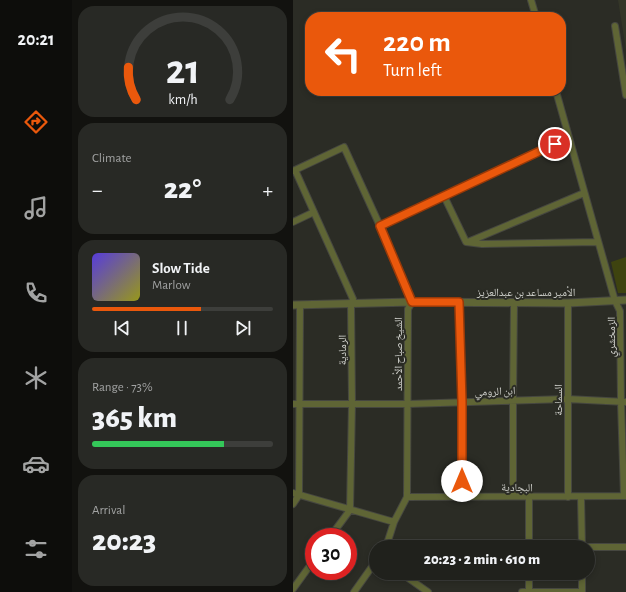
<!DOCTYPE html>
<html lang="en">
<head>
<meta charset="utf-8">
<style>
  body { margin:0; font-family:"Alegreya Sans","Noto Naskh Arabic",sans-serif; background:#282925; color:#f1f3f6; height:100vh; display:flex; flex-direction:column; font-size:15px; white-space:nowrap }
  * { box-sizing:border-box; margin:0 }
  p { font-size:13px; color:#a2a3a3 }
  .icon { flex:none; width:22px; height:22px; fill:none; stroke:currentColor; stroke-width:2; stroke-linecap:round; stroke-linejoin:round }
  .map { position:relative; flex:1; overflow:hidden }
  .details { display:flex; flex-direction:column; gap:6px; padding:6px; background:#12120f; width:221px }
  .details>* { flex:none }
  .hud { position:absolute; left:12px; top:12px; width:261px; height:84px; border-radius:16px; box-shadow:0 2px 6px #0003,0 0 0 1px #3d3e3b; background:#ea580c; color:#fff; overflow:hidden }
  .speed { position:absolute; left:12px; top:528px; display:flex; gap:8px; font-size:20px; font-weight:700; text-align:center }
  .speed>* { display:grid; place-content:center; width:52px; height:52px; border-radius:50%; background:#20211c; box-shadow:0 2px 6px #0003,0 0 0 1px #3d3e3b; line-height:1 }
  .speed .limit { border:6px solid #d22; background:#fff; color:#111 }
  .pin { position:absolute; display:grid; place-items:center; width:34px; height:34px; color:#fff; margin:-17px; border:2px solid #fff; border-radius:50%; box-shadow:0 1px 4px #0007 }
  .me { position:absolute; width:44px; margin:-22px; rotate:0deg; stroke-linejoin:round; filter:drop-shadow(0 0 3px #0008) }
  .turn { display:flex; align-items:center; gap:14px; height:84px; padding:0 12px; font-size:18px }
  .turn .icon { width:52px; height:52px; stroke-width:2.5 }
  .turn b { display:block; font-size:28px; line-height:34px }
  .big { font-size:30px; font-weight:800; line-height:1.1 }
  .details .card { flex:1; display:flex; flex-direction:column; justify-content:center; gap:6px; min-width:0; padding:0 14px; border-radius:16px; background:#282925 }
  .details .dial { align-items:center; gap:0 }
  .dial svg { height:104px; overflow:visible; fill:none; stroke:#3d3e3b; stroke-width:7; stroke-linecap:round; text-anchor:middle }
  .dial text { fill:#f1f3f6; stroke:none }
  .song { display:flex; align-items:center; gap:12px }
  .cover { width:48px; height:48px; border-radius:6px; background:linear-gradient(135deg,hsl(250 70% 55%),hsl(60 70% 35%)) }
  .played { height:4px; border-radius:2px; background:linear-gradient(90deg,#ea580c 60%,#3d3e3b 60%) }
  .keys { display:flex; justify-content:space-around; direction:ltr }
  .heat { display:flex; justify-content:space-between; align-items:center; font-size:22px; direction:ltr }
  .charge { height:6px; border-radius:3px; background:linear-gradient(90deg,#34c759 73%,#3d3e3b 0) }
  .trip { position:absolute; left:76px; top:540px; width:226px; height:40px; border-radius:20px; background:#20211c; box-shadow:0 2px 6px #0003,0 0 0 1px #3d3e3b; font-weight:800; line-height:40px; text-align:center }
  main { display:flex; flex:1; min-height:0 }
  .dock { display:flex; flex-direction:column; width:72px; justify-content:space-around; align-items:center; background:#0d0d0b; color:#a2a3a3 }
  .dock .icon { width:28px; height:28px }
  .dock .active { color:#ea580c }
  .dock b { font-size:18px; color:#f1f3f6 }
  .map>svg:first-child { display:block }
</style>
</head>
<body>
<main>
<nav class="dock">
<b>20:21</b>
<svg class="icon active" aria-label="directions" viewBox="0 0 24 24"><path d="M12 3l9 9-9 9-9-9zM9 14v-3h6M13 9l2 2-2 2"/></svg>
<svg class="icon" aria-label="music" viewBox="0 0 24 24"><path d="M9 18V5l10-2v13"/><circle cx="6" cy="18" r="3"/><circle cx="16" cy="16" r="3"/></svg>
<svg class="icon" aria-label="phone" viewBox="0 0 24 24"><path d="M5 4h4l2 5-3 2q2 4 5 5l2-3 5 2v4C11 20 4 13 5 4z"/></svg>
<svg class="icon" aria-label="climate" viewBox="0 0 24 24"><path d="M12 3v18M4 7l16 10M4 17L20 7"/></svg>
<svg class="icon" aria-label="car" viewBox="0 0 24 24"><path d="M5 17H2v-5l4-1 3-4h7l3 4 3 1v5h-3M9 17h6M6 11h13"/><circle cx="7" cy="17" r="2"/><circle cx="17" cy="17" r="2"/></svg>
<svg class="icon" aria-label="filters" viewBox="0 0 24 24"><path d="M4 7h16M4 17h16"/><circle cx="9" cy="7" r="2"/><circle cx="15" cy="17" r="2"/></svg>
</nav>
<section class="details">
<div class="card dial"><svg viewBox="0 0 100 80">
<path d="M14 69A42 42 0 1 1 86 69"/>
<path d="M14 69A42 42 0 0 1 8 44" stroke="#ea580c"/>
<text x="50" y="56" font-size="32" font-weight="700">21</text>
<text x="50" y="72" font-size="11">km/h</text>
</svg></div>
<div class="card"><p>Climate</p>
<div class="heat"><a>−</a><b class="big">22°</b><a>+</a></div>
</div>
<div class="card">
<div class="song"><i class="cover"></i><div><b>Slow Tide</b><p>Marlow</p></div></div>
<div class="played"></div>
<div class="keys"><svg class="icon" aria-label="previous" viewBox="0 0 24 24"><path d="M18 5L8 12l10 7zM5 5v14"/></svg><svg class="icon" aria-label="pause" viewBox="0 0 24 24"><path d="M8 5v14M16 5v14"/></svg><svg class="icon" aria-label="next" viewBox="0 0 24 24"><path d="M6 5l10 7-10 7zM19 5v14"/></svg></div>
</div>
<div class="card"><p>Range · 73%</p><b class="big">365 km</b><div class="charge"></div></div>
<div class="card"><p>Arrival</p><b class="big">20:23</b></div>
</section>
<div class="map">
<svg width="333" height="592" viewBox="0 0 333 592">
  <rect width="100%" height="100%" fill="#2b2c25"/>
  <!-- built -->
  <path fill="#343628" d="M325,0H333V50Z"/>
  <!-- green -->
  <path fill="#3e430f" d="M333,257V293H325L318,262Z"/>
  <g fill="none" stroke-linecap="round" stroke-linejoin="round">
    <defs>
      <path id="minor" d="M238,0L243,17
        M322,26L333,95
        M263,91L322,301L327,311L328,402L331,496
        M2,170L60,299L58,304L59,403L57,510L37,537
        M0,171L51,147L87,226L119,302L115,309L114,497L101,522L93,547
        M151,196L173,242L189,244L305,242
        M0,222L21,212
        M87,226L275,137
        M175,242L291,193
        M166,302L169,402V497
        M0,404H115L274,399L333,402
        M0,493L101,522
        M220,496V400L221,303
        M114,497C187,497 260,497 333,496
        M275,497V303
        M288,497L289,547
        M0,504L6,495L7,305
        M93,546L236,545
        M236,547V497
        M295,547H333
        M108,573L135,592
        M236,573V592
        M289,573V592
        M0,589L21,560
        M61,592L83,561
        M229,592H289"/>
      <path id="tertiary" d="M0,305L119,302L275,303L333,300"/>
    </defs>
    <!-- minor casing -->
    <use href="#minor" stroke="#464740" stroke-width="8"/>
    <!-- tertiary casing -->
    <use href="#tertiary" stroke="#464740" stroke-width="9"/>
    <!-- minor -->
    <use href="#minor" stroke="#5f6535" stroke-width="6"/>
    <!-- tertiary -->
    <use href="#tertiary" stroke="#5f6535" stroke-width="7"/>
  </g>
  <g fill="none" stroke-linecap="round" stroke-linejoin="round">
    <defs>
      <path id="route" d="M169,481V402L166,302H119L87,226L262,144"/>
    </defs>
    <!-- route casing -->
    <use href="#route" stroke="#983908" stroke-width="10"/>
    <!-- route -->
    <use href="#route" stroke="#ea580c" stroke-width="7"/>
  </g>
  <g text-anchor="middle" stroke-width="4" stroke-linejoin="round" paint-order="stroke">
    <!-- street labels -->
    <g font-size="11" fill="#d1d2cd" stroke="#2b2c25">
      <text x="233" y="296">الأمير مساعد بن عبدالعزيز</text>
      <text transform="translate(318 337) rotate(-90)" y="4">الزمخشري</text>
      <text transform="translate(49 350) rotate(-90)" y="4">الرمادية</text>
      <text transform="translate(105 354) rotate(-90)" y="4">الشيخ صباح الأحمد</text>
      <text transform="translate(202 391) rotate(-2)" y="4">ابن الرومي</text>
      <text transform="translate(265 400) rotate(-90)" y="4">السماحة</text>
      <text transform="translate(224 487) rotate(1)" y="4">البجادية</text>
    </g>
  </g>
</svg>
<div class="speed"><div class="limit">30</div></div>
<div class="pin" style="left:262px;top:144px;background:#d93025"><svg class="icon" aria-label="arrive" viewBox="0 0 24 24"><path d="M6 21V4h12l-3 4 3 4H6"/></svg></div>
<svg class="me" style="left:169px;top:481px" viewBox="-20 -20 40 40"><circle r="19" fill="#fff"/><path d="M0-13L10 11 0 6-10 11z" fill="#ea580c"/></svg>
<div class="trip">20:23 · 2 min · 610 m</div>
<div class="hud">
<div class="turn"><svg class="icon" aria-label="left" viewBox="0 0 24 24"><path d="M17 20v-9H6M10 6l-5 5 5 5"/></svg><div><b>220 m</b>Turn left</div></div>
</div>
</div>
</main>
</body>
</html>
